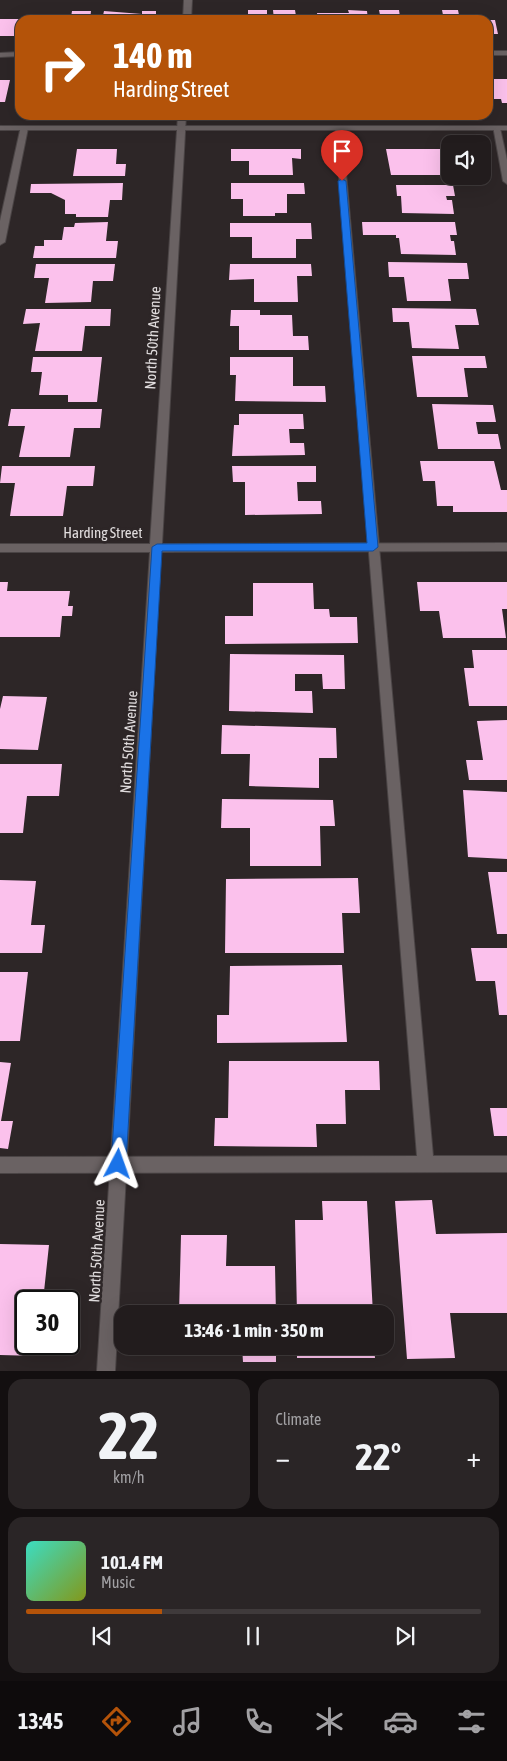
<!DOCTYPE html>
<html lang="en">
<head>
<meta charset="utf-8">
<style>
  body { margin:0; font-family:"Asap Condensed",sans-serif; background:#2a2526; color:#f1f3f6; height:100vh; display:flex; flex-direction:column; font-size:19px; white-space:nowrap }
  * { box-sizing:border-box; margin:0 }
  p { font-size:16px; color:#a2a1a4 }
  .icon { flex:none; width:28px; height:28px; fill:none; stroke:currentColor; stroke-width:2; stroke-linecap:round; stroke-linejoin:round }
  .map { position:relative; height:1371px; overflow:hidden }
  .panel { display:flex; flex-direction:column; gap:8px; padding:8px; background:#130f10; flex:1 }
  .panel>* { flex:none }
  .guide { position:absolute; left:15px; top:15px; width:478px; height:105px; border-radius:15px; box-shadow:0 5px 20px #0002,0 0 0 1px #3f3a3b; background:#b45309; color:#fff; overflow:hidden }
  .controls { position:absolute; left:441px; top:135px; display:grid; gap:10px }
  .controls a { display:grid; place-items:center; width:50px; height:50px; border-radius:10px; background:#221c1d; box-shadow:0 5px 20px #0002,0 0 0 1px #3f3a3b; font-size:25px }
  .speed { position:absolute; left:15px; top:1290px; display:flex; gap:10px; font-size:25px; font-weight:700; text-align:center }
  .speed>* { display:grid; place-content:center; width:65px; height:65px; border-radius:50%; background:#221c1d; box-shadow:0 5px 20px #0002,0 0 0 1px #3f3a3b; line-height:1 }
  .speed .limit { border:2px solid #111; border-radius:8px; background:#fff; color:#111 }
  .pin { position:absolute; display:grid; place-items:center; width:42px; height:42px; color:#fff; margin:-51px -21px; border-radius:50% 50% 50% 0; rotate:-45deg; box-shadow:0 0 5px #0007 }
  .pin .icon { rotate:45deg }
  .me { position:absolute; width:55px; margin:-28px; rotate:4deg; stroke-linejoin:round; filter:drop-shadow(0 0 4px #0008) }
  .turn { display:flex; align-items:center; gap:18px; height:105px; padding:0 15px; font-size:22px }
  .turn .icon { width:65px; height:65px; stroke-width:2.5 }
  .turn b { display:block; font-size:35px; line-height:42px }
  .big { font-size:38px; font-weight:700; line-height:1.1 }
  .panel .card { flex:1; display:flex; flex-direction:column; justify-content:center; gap:8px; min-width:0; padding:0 18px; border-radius:15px; background:#2a2526 }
  .panel .dial { align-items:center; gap:0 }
  .dial b { font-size:65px; line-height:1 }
  .song { display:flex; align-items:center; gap:15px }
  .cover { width:60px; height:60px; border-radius:8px; background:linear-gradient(135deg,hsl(170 70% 55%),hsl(70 70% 35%)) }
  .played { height:5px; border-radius:2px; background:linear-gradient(90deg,#b45309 30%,#3f3a3b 30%) }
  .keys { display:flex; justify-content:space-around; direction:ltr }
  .heat { display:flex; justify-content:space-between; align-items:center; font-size:28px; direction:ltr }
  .panel .tiles { flex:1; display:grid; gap:8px; grid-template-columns:1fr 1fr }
  .card:last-child { grid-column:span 2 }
  .trip { position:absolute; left:114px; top:1305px; width:280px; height:50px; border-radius:15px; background:#221c1d; box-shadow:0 5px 20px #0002,0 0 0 1px #3f3a3b; font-weight:700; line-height:50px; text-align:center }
  .menu { display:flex; height:80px; justify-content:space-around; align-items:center; background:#0e0b0c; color:#a2a1a4 }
  .menu .icon { width:35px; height:35px }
  .menu .on { color:#b45309 }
  .menu b { font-size:22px; color:#f1f3f6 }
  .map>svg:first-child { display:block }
</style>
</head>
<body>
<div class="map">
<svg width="507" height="1371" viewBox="0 0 507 1371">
  <rect width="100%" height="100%" fill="#2d2627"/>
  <!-- building -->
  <path fill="#fbc1ec" d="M248,10H267V20H218V18H248Z
    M273,10H295L296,16H310V20H274Z
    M348,10L367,11L368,20H318L317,13H349Z
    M379,10H399L400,17H429L430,20H381Z
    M442,10H458L460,20H444Z
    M72,11H91L90,20H41V17H71Z
    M104,11L142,14V11H156V20H102Z
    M0,19H20V36H0Z
    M488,20H495L498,34H488Z
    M488,79H507V103H502L501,99H488Z
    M0,80H10L5,102H0Z
    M77,149H117L116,164H126L125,176H73Z
    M231,149H301V159L292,158L293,175H249V161H231Z
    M386,149H443L445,164H441L443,175H391Z
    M123,183L122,200H110L108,217H76V214H65V200L51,193H30L31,184Z
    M231,183H304L305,194H287V213H275V216H243V199H231Z
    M396,185H453L455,196H446L447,200H452L454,214L402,213L401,196H397Z
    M108,222L106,241H118L116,258H33L35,246H44V240H62L64,227H74L75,223Z
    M362,222H455L457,235H450L451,241H454L456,255L401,254L399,238H396V235H363Z
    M230,223H311L312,239H296V258H252V237H230Z
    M388,262L467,263L469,279H448L451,301H407L404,277H389Z
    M36,264H115L113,281H93L91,302L45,303L49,278H34Z
    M230,264H311L312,276H297L298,302H254V279L229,280Z
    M392,308L476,309L479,325H455L459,349L412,348L409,322H393Z
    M26,309H111L110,326H85L82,351H35L40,323L23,324Z
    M231,310H260V315H292L293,336H308L309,350H239V326H230Z
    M412,356H485L487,368H464L468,397H417Z
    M33,357H102L97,402H68V395H39L42,372H31Z
    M230,357H293V386H325L326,402L235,401L236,375H230Z
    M432,404L493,405L496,422H476L478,434H498L501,449H438Z
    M11,409H102L100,428H74L70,457H19L25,426H8Z
    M239,414H303L304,429H289L290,443H304L305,455L232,456L234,425H239Z
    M420,461H494L501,490H507V512H453V506H437L435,481H423Z
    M2,466H95L93,486H67L63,516H10L15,483H0Z
    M232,466H316V482H297L298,501H321L322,514L245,515V482H233Z
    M0,582H8L7,591H70L68,606H73L72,616H62L60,637H0Z
    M417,582H507V609H502L506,638H443L439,611H420Z
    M253,583H313L314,609H329L330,617H357L358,643L225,644V616H253Z
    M472,650H507V706H469L464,668H474Z
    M230,654L344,655L345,689H323L322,674H295V691H312L313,713L229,711Z
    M3,696L47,697L38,750L0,749V709Z
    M507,720V780H469L466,760H483L477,721Z
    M222,725L336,728L337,758H319V788L249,786L250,754H221Z
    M0,764H62L59,796H27L23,833H0Z
    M463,790L507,792V859L468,857Z
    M222,799L333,800L335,826H320L321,866H250V828H221Z
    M488,872H507V934H497Z
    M358,878L360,913H342L344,953H225L226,879Z
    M0,880L36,881L31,925H45L42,953H0Z
    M471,948H507V1015H499L495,981H476Z
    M342,965L347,1042L217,1043V1015H229L230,966Z
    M0,972H28L20,1041H0Z
    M229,1061H379L380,1090H345L346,1124H316L317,1147L214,1146L215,1118H228Z
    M0,1062L11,1063L1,1121H13L8,1149L0,1148Z
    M490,1108H507V1136H494Z
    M432,1200L436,1234L507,1233V1313H450L455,1358L407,1359L395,1201Z
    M322,1201H367L373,1314H297L295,1220H323Z
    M181,1235H227L226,1266H275L276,1314H179Z
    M0,1244L49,1245L43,1301H26V1344H38L37,1356L0,1355Z
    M242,1346H276V1362H243Z
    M297,1346H374L375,1358H297Z"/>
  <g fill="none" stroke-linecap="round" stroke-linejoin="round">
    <defs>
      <path id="service" d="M488,51H507V55H488Z
        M20,52V56L0,57V53Z
        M21,126L28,128L5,242L0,245V221Z
        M335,126L342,128L433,1156H507V1172L0,1173V1157L417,1156Z"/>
      <path id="minor" d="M184,0H192L191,20H183Z
        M178,115H186L162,544L507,543V551L161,552L115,1371H97L150,552H0V544H150Z
        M493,126L500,128L507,160V184L503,181Z"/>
      <path id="tertiary" d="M0,126H507V130H0Z"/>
    </defs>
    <!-- service casing -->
    <use href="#service" stroke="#4a4445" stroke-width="2"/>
    <!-- minor casing -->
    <use href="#minor" stroke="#4a4445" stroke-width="2"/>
    <!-- tertiary casing -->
    <use href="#tertiary" stroke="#4a4445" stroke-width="2"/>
    <!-- service -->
    <use href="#service" fill="#6a6263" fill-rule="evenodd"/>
    <!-- minor -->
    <use href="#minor" fill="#6a6263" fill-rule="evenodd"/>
    <!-- tertiary -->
    <use href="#tertiary" fill="#6a6263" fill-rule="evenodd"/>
  </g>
  <!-- route -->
  <path fill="#1a73e8" stroke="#114b97" d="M342,179L346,181L378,547L373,551H162L126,1164L124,1169L118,1171L113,1169L111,1164L152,547L157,544L367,543L338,181Z"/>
  <g text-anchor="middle" stroke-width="5" stroke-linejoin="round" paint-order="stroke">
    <!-- street labels -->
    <g font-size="15" fill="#e0dcdd" stroke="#2d2627">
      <text transform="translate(153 338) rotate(-87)" y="5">North 50th Avenue</text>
      <text x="103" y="538">Harding Street</text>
      <text transform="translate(129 742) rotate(-86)" y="5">North 50th Avenue</text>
      <text transform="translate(97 1251) rotate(-87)" y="5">North 50th Avenue</text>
    </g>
  </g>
</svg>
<div class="controls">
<a><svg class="icon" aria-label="sound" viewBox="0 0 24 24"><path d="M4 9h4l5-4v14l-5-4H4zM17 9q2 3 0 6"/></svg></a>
</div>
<div class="speed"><div class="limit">30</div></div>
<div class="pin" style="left:342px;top:181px;background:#d93025"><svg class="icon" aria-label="arrive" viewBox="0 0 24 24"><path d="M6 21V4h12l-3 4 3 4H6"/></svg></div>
<svg class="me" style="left:118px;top:1164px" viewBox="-20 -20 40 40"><path d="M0-17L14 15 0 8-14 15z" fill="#1a73e8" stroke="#fff" stroke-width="4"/></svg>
<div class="trip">13:46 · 1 min · 350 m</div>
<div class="guide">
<div class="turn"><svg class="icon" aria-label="right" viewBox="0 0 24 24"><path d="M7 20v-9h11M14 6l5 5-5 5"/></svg><div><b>140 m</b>Harding Street</div></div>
</div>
</div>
<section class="panel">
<div class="tiles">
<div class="card dial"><b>22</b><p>km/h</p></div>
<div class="card"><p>Climate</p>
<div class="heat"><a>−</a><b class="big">22°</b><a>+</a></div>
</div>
<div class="card">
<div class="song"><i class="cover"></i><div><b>101.4 FM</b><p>Music</p></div></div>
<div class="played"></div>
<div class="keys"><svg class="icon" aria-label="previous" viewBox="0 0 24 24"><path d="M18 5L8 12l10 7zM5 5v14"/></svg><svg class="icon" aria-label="pause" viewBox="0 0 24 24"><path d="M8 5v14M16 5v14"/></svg><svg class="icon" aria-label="next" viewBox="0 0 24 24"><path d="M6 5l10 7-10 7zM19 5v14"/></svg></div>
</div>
</div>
</section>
<nav class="menu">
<b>13:45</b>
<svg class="icon on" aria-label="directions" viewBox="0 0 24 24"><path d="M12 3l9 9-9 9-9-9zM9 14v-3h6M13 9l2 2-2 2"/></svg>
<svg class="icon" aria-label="music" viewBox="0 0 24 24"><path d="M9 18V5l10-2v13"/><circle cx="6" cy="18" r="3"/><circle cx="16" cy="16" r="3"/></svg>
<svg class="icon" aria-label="phone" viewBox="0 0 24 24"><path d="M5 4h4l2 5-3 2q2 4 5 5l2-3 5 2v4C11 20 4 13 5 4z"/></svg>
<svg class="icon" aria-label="climate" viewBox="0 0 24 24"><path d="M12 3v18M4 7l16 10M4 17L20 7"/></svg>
<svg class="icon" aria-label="car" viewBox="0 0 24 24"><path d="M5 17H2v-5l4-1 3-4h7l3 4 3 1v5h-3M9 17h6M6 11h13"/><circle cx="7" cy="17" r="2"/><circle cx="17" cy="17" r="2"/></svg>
<svg class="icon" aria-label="filters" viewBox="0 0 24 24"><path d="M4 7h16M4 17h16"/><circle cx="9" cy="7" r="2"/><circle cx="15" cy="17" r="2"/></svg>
</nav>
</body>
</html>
